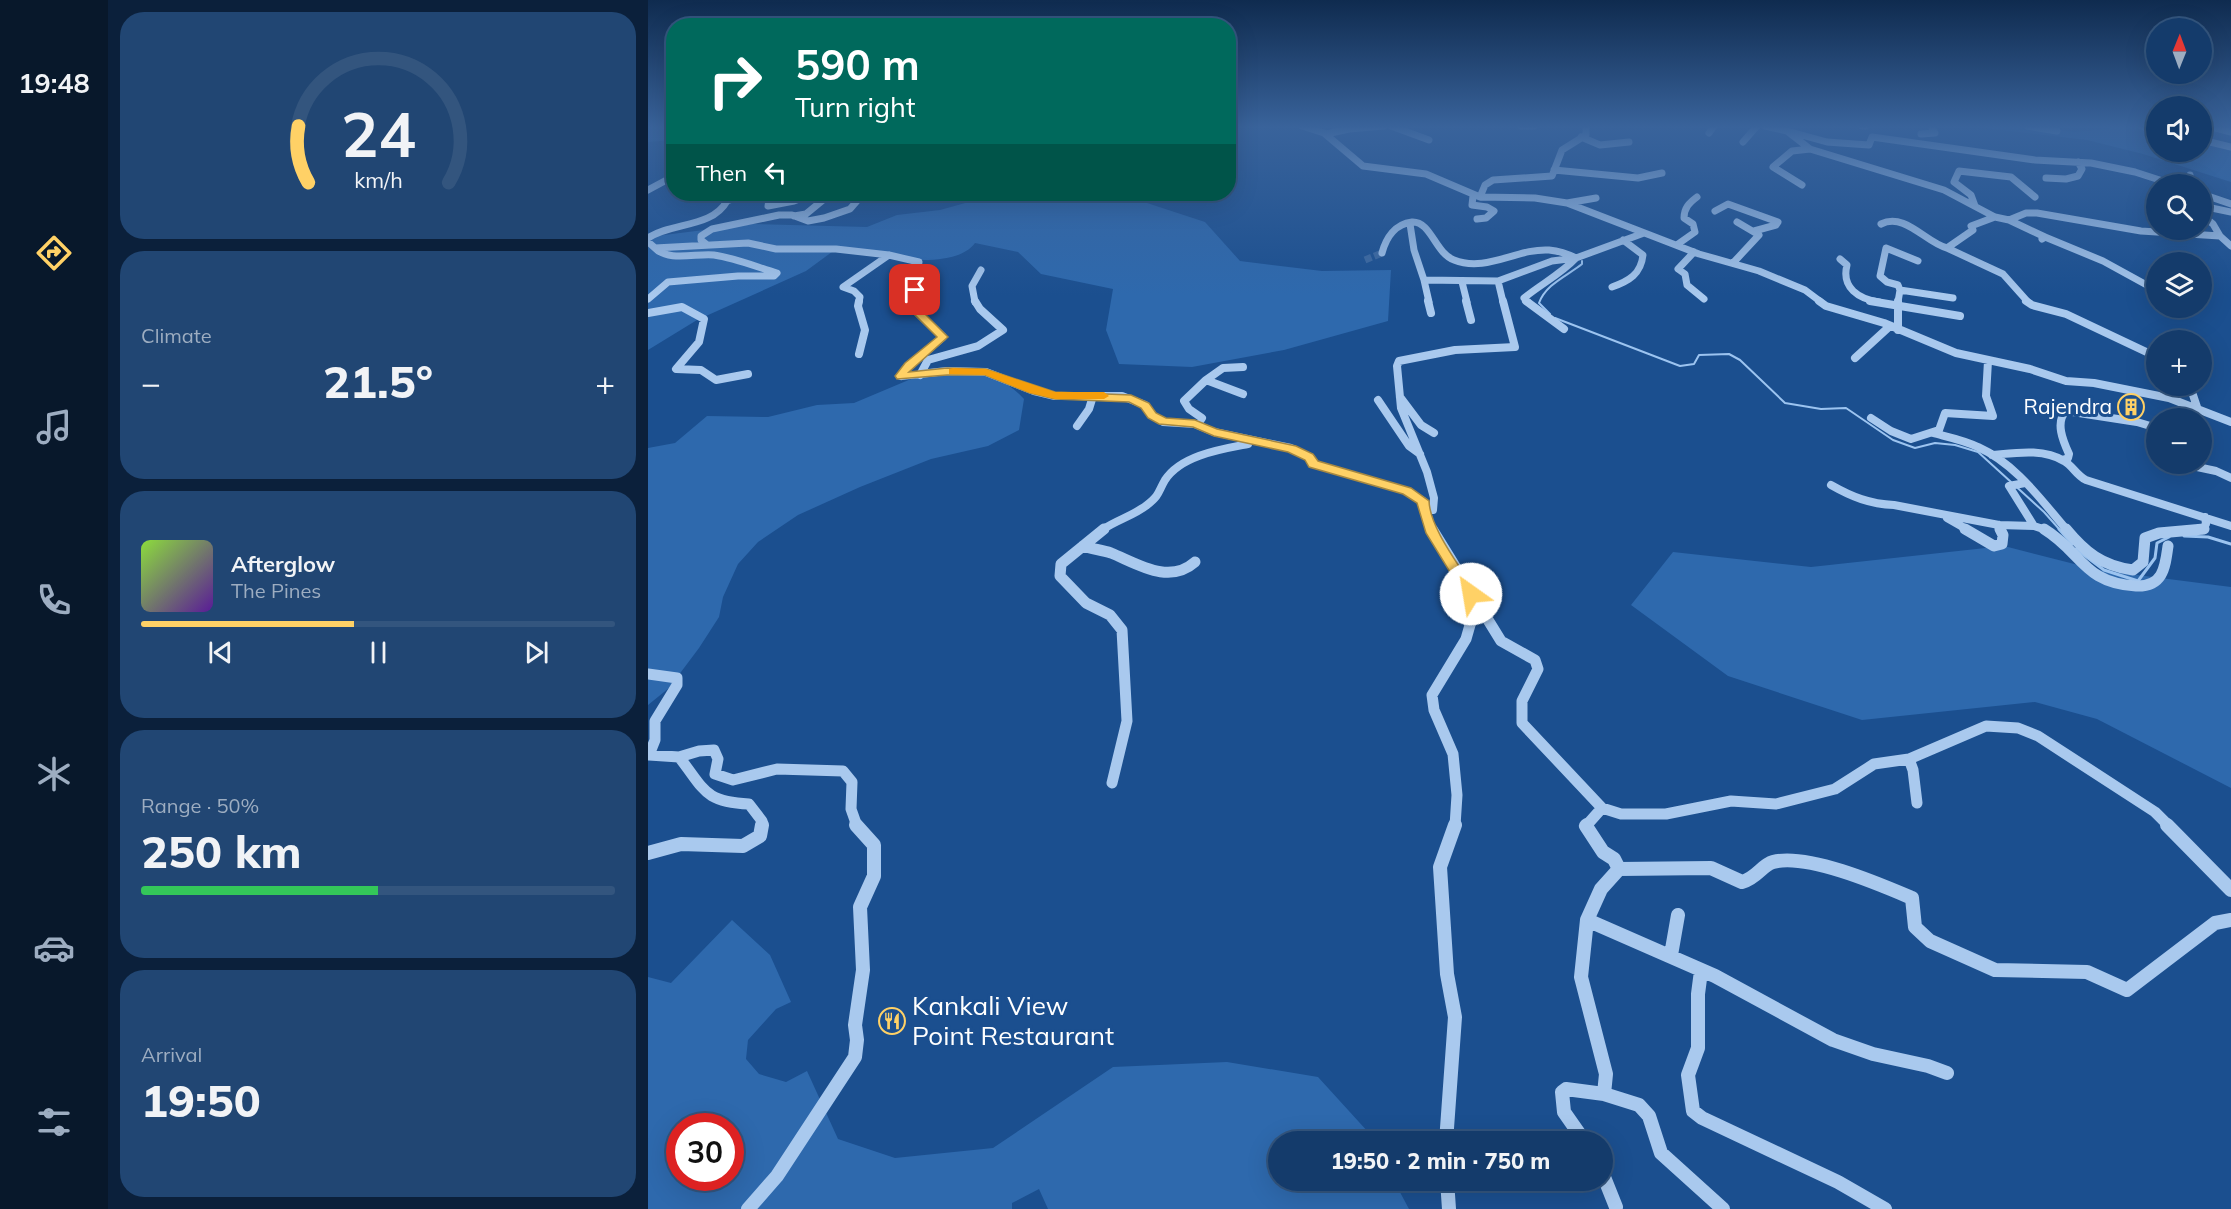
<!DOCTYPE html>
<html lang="en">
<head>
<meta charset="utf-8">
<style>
  body { margin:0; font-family:Mulish,sans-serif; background:#214673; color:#f1f3f6; height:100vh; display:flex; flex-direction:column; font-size:22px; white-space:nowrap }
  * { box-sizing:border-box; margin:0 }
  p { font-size:20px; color:#9dadc1 }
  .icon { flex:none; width:33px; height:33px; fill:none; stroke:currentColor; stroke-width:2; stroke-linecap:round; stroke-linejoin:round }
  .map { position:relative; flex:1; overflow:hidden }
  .sheet { display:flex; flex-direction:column; gap:12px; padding:12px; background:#0b203b; width:540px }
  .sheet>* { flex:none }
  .guide { position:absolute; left:18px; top:18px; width:570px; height:183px; border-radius:24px; box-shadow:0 6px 24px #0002,0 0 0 2px #33557e; background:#00695c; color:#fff; overflow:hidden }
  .needle { width:39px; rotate:1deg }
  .controls { position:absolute; left:1498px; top:18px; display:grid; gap:12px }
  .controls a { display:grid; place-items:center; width:66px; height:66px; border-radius:50%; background:#143b6b; box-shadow:0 6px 24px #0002,0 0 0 2px #33557e; font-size:30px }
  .speed { position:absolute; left:18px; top:1113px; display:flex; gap:12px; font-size:30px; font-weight:700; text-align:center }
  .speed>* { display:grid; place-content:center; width:78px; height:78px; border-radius:50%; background:#143b6b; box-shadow:0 6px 24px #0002,0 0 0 2px #33557e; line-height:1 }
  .speed .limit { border:9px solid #d22; background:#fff; color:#111 }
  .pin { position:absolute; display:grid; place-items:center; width:51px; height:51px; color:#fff; margin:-26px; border-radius:12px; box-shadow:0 3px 9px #0006 }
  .me { position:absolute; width:66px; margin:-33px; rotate:328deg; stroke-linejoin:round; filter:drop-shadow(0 0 4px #0008) }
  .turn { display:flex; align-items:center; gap:21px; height:126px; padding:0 30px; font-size:27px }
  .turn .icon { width:78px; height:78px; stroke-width:2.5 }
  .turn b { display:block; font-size:42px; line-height:51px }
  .then { display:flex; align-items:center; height:57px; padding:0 30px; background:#0003; gap:12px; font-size:22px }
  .big { font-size:45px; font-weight:800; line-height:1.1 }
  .sheet .widget { flex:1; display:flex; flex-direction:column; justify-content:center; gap:9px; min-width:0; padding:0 21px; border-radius:24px; background:#214673 }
  .sheet .dial { align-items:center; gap:0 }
  .dial svg { height:156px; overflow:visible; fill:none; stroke:#33557e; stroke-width:7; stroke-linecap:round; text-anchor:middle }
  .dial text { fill:#f1f3f6; stroke:none }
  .song { display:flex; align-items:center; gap:18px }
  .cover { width:72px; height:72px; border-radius:9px; background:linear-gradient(135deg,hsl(90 70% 55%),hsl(270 70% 35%)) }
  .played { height:6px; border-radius:3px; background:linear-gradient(90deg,#ffd166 45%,#33557e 45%) }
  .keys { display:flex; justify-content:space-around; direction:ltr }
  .heat { display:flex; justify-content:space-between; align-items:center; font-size:33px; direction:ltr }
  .charge { height:9px; border-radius:4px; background:linear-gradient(90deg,#34c759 50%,#33557e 0) }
  .trip { position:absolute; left:620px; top:1131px; width:345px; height:60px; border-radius:30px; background:#143b6b; box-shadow:0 6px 24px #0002,0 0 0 2px #33557e; font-weight:800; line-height:60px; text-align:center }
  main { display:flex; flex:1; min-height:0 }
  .menu { display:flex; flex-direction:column; width:108px; justify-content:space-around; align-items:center; background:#08182b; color:#9dadc1 }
  .menu .icon { width:42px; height:42px }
  .menu .selected { color:#ffd166 }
  .menu b { font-size:27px; color:#f1f3f6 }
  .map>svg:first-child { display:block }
</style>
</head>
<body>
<main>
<nav class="menu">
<b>19:48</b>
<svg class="icon selected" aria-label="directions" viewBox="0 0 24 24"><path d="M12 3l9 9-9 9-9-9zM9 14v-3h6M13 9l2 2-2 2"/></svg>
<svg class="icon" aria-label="music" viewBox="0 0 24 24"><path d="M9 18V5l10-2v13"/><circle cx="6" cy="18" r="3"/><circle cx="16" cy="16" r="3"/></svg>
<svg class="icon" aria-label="phone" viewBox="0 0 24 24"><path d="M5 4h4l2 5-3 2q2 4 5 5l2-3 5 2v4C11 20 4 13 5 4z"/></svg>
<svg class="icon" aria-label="climate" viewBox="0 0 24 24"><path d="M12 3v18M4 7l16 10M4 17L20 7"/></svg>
<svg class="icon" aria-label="car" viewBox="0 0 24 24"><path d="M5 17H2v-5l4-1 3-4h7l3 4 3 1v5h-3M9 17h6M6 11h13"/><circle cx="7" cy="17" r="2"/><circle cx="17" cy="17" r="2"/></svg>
<svg class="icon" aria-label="filters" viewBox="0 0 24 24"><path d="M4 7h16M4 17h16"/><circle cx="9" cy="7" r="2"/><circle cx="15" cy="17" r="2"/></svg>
</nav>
<section class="sheet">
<div class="widget dial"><svg viewBox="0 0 100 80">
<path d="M14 69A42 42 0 1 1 86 69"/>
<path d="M14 69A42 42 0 0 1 9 40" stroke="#ffd166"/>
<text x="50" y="56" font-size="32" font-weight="700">24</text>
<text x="50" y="72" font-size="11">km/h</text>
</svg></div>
<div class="widget"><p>Climate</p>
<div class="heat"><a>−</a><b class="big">21.5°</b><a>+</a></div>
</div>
<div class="widget">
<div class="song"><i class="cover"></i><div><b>Afterglow</b><p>The Pines</p></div></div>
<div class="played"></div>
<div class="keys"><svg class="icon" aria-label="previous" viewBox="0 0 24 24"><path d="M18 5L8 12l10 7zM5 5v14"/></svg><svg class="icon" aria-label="pause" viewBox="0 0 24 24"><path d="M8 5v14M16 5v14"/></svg><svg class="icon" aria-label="next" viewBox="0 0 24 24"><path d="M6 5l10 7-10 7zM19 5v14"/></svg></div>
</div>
<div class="widget"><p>Range · 50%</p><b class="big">250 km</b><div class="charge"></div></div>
<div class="widget"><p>Arrival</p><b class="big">19:50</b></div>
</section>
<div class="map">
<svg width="1583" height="1209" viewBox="0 0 1583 1209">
  <rect width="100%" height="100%" fill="#1b4f8f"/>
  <!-- green -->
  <path fill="#2e69ad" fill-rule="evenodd" d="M0,126H25V140L0,142Z
    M1320,126H1382L1426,132L1461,129L1459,126H1495L1509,130V152H1554V139L1583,147V182L1495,154L1439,140Z
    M329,194H486L499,203L557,222L592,261L674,271L743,270L740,321L636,350L544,367L471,364L458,330L465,289L393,274L370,252L327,243C304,274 222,254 188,249L158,271L49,320L0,350V237L104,224L219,227L249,215L292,210L321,202Z
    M294,373C333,375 347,369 376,399L371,430L340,446L283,459L212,487L150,515L110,542L90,564L75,597L71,617L51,648L21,688L0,705V448L27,443L59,416L120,417L169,405L206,403L263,379Z
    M1356,546L1450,570L1583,587V788L1449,719L1387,702L1214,720L1080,676L983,605L1025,552L1163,567Z
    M84,920L122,955L143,1002L128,1009L100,1040L98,1059L111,1074L138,1082L159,1071L190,1139L247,1158L345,1148L465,1067L579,1062L670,1077L721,1133L725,1141L630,1142V1180L746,1181L761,1209H400L391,1189L364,1203V1209H0V977L23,983ZM32,1126H82V1178H32Z"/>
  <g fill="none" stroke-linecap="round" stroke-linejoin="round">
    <!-- stream-far1 -->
    <path stroke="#9cc4f0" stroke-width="2" d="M902,314L891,303C898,284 919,276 934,264V261
      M907,318L1032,366L1046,364L1051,355L1081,354L1092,360L1137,403L1173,409L1198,408L1245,440L1267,448L1287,443L1307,445L1330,452L1396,512L1412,530"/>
    <!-- stream -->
    <path stroke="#9cc4f0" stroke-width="3" d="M1411,529L1424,544
      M1536,536L1560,537L1583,544
      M1428,549L1456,570L1490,581L1507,558L1509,543L1521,537"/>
    <!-- minor-tunnel -->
    <path stroke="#3d69a0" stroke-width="7" stroke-dasharray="7 3" stroke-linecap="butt" d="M717,260L734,253"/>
    <!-- minor-far3 -->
    <path stroke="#a9c9ee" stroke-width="7" d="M654,126L676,133L715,166L778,174L832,197L887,198L919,203L1051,254L1111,271L1157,290L1173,302
      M743,126L781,140
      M873,126H886
      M1117,126L1139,131
      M1214,126H1218
      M1379,126L1409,131
      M1494,126L1509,133
      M1560,126L1583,132
      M1061,133L1066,126
      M678,134L701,129L736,126
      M1273,134L1287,133L1284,128
      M933,137L952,145L981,142
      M1554,140L1583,147
      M1095,142L1109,126
      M906,170L990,178L1014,173
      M1542,175L1543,184
      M1398,178L1418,179L1430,176L1434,169L1430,162
      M1524,184L1487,172L1443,163L1387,160L1224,137L1221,145L1179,142L1139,131L1162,149L1296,190L1347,217L1361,220L1378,213H1389L1493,231L1572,236L1583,246
      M1154,185L1125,167L1144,151L1162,149
      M0,190L26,176
      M122,194L120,206L146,201L164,194
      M1554,194L1583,204
      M825,196L824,205L839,207L846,211L838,218L829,219
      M832,197L837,185L845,180L904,176L914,150L938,135V126
      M79,201L97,194
      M919,203L948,198
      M1327,206L1323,195L1306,182L1311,171L1363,177L1387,197
      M1554,206L1583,212
      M1067,211L1080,204L1130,222L1128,225L1106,231
      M1554,215L1565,224L1572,236
      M146,216L158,214L175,200
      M1347,217L1323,226L1325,230L1299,248L1355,274L1380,302
      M1361,220L1397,237L1394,239
      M762,224L766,250L776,280L850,281
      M1233,224C1257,212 1278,243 1299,248
      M1397,237L1455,261L1506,289
      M0,238C24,222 64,228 79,201L69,194
      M0,242L7,248L100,243L128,249H188L241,255L271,262L267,288L269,302
      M58,244L53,240V236L64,229L131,215H144L160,221L176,218L202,209L215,194
      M1030,244L1047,232L1045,224L1036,218C1036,208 1041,203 1049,197
      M1046,252L1030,269L1037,274L1039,285L1056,299
      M734,253C738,238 747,224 764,222C783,221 787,253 806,260C838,273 869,248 901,250C911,251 920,254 928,258C913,274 893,284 876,298L880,302
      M1192,259L1199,265C1193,288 1211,299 1231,302
      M1085,263L1111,235L1089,222
      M776,280L781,302
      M814,282L819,302
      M964,287C981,281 993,274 995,255L975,240
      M1252,290L1305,298
      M0,299L20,282L90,276H126L129,273C109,267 87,258 66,255C49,253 20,262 7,248
      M211,302L212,297L206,291L195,287L241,255
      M327,302L324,286L333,270
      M855,302L850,281L904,261L928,258L996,233
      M1250,302L1252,290L1250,285L1239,282L1232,276L1238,248L1270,261"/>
    <!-- minor-far2 -->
    <path stroke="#a9c9ee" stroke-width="8" d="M780,301L783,313
      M818,301L823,320
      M878,301L916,329
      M1171,301L1178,306L1236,323L1308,353L1382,369L1418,381L1446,383L1521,398L1583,422
      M1222,301L1312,316
      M1378,301L1384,305L1418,314L1509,357
      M0,313L34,307L56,319L51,342L28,369L53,370L68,380L100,374
      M1250,330V301
      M211,354L217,330L210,306L211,301
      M1207,358L1242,326
      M272,375L280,360L330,346L355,330L332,309L327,301
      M253,376L261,366L295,337L270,313L268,301
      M253,376L299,371L338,372L386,391L407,396H474L497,405L504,415L515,422L547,424L566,432L643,448L661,457L665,464L759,491L775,501L784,530
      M558,380L575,368L595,367
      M1538,386L1544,392L1549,407
      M752,397L773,425L786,433
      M730,400L761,446L772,454
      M1223,418L1243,431L1263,439L1291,430L1297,413L1345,416L1338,396L1340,361
      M552,421L554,418L541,409L536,401L558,380L595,394
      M429,426L441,409L445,396
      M1285,433C1300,437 1316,440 1330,447C1368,464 1393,500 1419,530
      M1344,455C1367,453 1395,448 1416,461C1425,466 1428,475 1438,480L1583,526
      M1415,460L1420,458L1421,454C1415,441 1407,422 1418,411L1489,422L1509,428
      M1535,464L1568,471L1583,478
      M1183,485C1204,497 1222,504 1246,505L1351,525L1386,526L1361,486L1377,483
      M775,508L785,510L786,498L779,472L753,408L749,366L751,361L807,350L867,347L855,301
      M1299,518L1320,530
      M1351,525L1353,530
      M1386,526L1398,530
      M454,530C468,520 485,516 499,505C512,495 510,492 517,480C533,455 574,449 600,444
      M1554,530L1558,524L1557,517"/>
    <!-- minor-far1 -->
    <path stroke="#a9c9ee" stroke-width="11" d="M456,529L413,564L412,576L438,603L462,615L474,630L479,721L464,783
      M784,529L853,641L887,660L890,669L874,701V723L954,808L973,814H1018L1083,801L1128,804L1187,789L1226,764L1261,759L1338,726L1370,728L1390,736L1507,812L1521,826
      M1317,529L1346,546L1354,544L1355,535L1352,529
      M1396,529C1434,552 1435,583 1488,586C1515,587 1517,568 1520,546
      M1418,529C1437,552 1454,566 1485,570L1495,562L1497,538L1511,533L1556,529
      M435,546C444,549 454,550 463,553C490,564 521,585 547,562
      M0,674L29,678V685L7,721V740L1,755L31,757L51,751L66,750L70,759L67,774L85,780L129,769L195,771L204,782L203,809L209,826
      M31,757C57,790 56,802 101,804L114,821L113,826
      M1261,759L1265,770L1269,803
      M807,826L809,795L805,754L786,710L784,695L818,639L828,604
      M938,826L954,808"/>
    <!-- minor -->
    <path stroke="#a9c9ee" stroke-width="14" d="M939,825L938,826L955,852L966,859L971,869
      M1519,825L1583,890
      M0,853L33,844L95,846L112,836L114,825
      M939,920L1067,976L1185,1040L1225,1054L1280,1066L1299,1073
      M1023,955L1030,915
      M1053,971L1050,994V1048L1040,1075L1045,1111L1054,1118L1190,1182L1237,1209
      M956,1094L991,1105L1001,1116L1013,1153L1075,1209
      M798,1142L807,1017L799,974L792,867L807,825
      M937,1142L916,1112L914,1092L918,1089L956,1094L958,1074L933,977L939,920L953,889L971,869L1063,868L1094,882C1109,878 1114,865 1125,862C1159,853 1231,884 1264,898L1267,927L1282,941L1347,970L1439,972L1479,990L1567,923L1583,920
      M954,1172L968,1207
      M799,1180L801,1209
      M100,1209L129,1176L207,1057L209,1040L207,1025L215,970L212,907L226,876V845L208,825"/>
  </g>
  <!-- sky -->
  <linearGradient id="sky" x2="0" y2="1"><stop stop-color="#0f2b4f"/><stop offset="0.43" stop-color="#39639b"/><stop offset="1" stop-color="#39639b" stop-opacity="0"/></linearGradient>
  <rect width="1583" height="295" fill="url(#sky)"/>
  <!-- route -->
  <path fill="#ffd166" stroke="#a68842" stroke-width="1.5" d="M267,287C276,291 275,304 275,312L300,337L261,372L299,368L338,369L407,392L483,395L501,403L508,413L518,418L547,420L569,429L648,446L665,454L670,461L763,488L781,501C782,529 813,567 827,591L829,594L827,598H818L778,533L769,503L755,494L661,467L657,460L640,452L566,436L545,427L511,424L500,418L493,408L481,402L407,399L382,393L337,375H299L249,379L247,376L257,363L289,337L265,313L266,300L262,290Z"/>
  <!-- slow -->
  <path fill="#f59e0b" d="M305,368L338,369L407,392H456L461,396L456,399H407L382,393L337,375L301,374V369Z"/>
  <!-- icons -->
  <defs>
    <symbol id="building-ring" viewBox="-11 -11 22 22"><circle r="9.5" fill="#1b4f8f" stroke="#ffd166" stroke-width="1.5"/><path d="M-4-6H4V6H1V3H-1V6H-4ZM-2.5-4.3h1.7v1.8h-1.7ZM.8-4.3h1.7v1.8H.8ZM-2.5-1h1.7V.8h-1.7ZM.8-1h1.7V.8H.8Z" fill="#ffd166"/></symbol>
    <symbol id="restaurant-ring" viewBox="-11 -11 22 22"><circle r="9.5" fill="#1b4f8f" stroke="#ffd166" stroke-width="1.5"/><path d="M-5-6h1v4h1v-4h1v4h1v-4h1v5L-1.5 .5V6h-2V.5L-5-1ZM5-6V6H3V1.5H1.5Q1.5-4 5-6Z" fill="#ffd166"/></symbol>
  </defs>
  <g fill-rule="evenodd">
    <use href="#building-ring" x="1468" y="392" width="30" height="30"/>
    <use href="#restaurant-ring" x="229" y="1006" width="30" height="30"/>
  </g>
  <g text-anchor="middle" stroke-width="6" stroke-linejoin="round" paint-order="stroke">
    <!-- poi labels -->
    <g font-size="21" fill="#fff" stroke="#1b4f8f" text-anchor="end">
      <text x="1464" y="414">Rajendra</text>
    </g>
    <!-- near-poi labels -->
    <g font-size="26" fill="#fff" stroke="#1b4f8f" text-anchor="start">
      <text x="264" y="1015">Kankali View<tspan x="264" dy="30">Point Restaurant</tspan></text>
    </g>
  </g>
</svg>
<div class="controls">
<a><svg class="needle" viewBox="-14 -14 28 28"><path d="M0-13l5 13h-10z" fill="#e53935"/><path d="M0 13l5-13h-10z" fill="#9dadc1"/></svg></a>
<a><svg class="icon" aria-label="sound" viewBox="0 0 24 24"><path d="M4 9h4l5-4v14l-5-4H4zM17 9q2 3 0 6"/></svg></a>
<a><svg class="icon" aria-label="search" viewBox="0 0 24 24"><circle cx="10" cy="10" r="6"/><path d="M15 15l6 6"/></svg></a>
<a><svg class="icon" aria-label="layers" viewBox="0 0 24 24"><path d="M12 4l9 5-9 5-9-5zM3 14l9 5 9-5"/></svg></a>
<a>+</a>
<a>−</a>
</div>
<div class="speed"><div class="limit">30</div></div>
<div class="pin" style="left:267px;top:290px;background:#d93025"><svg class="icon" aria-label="arrive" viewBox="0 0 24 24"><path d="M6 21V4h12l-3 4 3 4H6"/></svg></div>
<svg class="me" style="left:823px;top:594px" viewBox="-20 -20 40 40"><circle r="19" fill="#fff"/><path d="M0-13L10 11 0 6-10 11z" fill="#ffd166"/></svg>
<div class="trip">19:50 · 2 min · 750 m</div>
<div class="guide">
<div class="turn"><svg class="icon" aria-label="right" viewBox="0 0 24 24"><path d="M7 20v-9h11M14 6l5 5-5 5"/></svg><div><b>590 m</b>Turn right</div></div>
<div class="then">Then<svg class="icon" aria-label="left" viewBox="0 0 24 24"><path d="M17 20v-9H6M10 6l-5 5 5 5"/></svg></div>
</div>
</div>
</main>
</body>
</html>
